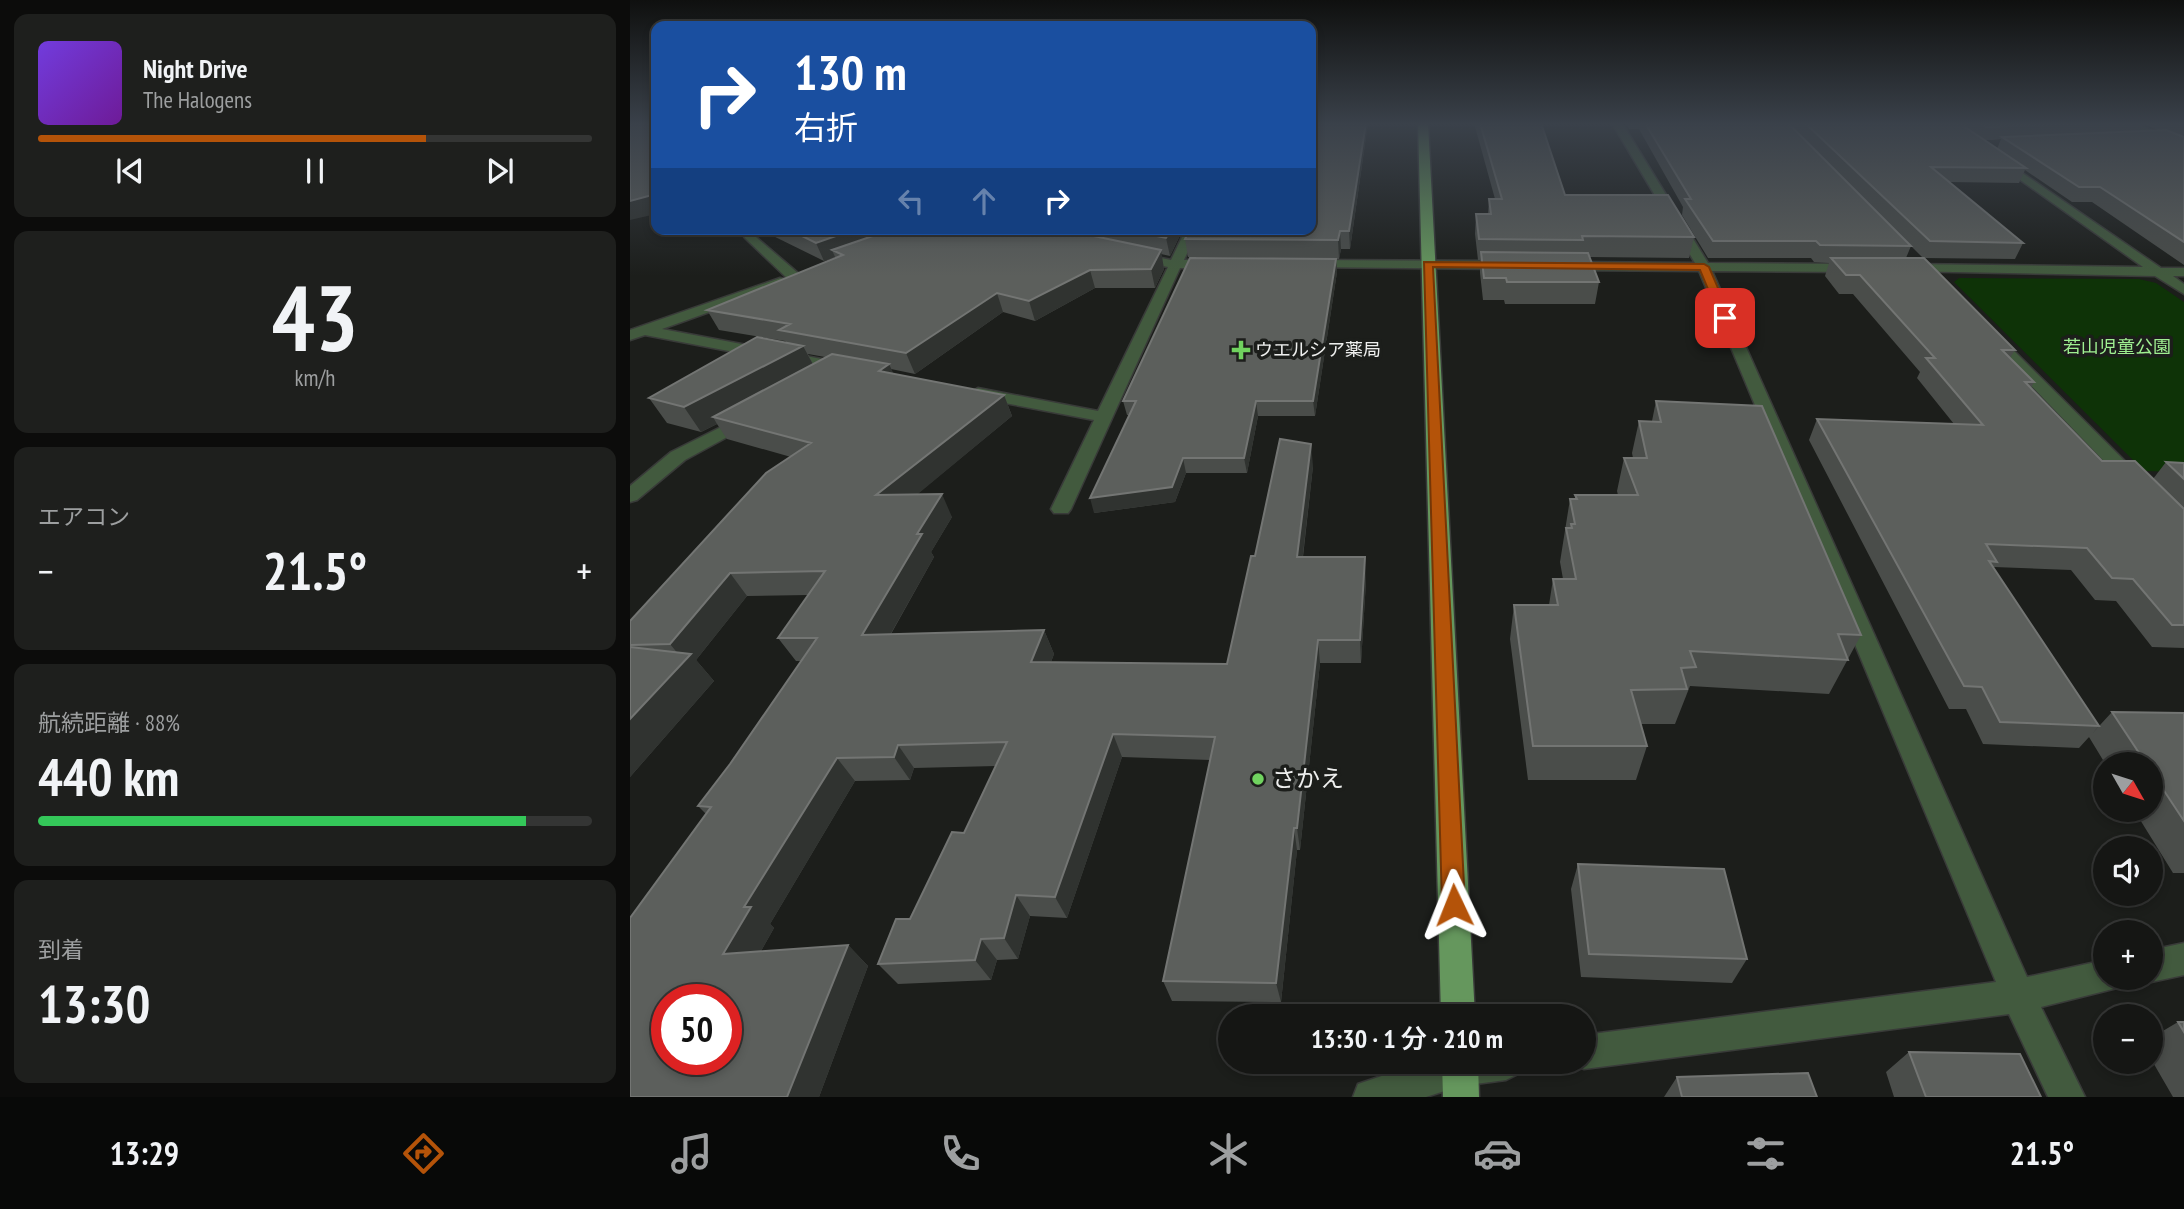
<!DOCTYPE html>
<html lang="ja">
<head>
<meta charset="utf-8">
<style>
  body { margin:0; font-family:"PT Sans Narrow","Noto Sans JP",sans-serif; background:#1e1f1d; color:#f1f3f6; height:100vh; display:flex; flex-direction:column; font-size:26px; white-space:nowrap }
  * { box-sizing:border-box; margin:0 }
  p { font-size:23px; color:#9d9fa0 }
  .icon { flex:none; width:38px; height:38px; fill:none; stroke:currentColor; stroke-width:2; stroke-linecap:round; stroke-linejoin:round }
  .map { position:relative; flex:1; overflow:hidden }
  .side { display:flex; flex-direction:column; gap:14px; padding:14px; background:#0c0c0b; width:630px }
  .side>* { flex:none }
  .top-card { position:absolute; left:21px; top:21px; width:665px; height:214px; border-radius:14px; box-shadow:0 4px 10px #0003,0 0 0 2px #343534; background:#1a4fa0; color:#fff; overflow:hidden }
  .needle { width:46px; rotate:129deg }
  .controls { position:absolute; left:1463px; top:752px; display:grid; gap:14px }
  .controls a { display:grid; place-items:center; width:70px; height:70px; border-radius:50%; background:#151614; box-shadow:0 4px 10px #0003,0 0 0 2px #343534; font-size:35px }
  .speed { position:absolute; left:21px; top:984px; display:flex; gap:14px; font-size:35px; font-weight:700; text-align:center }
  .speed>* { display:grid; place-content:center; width:91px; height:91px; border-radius:50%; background:#151614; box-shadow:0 4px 10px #0003,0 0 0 2px #343534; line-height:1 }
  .speed .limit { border:10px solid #d22; background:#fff; color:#111 }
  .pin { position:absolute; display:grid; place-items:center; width:60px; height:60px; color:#fff; margin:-30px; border-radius:14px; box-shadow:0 4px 10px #0006 }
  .me { position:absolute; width:77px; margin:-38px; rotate:358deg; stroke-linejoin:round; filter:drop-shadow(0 0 5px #0008) }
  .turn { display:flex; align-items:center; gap:24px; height:147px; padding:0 28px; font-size:32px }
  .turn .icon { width:91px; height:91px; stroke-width:2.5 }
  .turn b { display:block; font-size:49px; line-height:60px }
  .lanes { display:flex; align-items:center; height:66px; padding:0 28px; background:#0003; justify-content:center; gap:35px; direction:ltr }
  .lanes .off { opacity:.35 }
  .big { font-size:52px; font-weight:600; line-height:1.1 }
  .side .card { flex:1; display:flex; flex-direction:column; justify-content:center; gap:10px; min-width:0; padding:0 24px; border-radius:14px; background:#1e1f1d }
  .side .dial { align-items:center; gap:0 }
  .dial b { font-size:91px; line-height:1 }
  .song { display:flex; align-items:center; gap:21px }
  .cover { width:84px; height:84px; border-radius:10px; background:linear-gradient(135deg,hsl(260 70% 55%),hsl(280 70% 35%)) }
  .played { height:7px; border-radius:4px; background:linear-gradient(90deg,#b45309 70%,#343534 70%) }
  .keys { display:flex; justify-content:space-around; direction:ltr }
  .heat { display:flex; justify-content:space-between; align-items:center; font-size:38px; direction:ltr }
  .charge { height:10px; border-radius:5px; background:linear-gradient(90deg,#34c759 88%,#343534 0) }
  .trip { position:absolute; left:588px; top:1004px; width:378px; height:70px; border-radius:35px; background:#151614; box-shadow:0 4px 10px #0003,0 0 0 2px #343534; font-weight:600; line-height:70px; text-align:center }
  .tabs { display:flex; height:112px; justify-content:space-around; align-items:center; background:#080908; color:#9d9fa0 }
  .tabs .icon { width:49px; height:49px }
  .tabs .active { color:#b45309 }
  .tabs b { font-size:32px; color:#f1f3f6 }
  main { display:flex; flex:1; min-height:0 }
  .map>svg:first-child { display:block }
</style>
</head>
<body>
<main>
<section class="side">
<div class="card">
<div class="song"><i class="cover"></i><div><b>Night Drive</b><p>The Halogens</p></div></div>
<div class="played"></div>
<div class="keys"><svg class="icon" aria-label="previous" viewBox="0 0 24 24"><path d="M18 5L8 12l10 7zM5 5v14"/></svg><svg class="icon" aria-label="pause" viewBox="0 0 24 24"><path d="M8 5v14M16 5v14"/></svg><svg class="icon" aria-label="next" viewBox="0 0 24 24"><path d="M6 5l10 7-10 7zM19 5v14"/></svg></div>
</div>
<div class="card dial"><b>43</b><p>km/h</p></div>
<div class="card"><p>エアコン</p>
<div class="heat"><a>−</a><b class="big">21.5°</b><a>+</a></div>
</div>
<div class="card"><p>航続距離 · 88%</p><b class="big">440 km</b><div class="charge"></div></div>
<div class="card"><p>到着</p><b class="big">13:30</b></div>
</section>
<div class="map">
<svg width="1554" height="1097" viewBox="0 0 1554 1097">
  <rect width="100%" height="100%" fill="#1c1e1b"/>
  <!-- green -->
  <path fill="#0e3307" d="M1329,278L1509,279L1526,283L1554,302V472L1514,471L1324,282Z"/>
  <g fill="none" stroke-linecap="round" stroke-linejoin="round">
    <defs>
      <path id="minor" d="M982,123H992L1078,263L1227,264L1234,268L1227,272L1082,271L1397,977L1475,960V978H1490L1487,988L1411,1007L1455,1097H1418L1379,1014L954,1069L942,1064L941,1062H954V1035L1366,982L1069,271L937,270L930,266L937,262L1065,263Z
        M1493,123H1505L1554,145V152Z
        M1369,157L1531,268H1554V276H1543L1554,284V294L1525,276L1271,271V265L1276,264L1513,267L1365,162V158Z
        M556,229H568L554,260H586L593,264L586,268H550L441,509L438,513H424L421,509L464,420L348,398L340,393L348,388L468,411L538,267L502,260L500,257L507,253L541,260Z
        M119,231L169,274V280H159L115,238L113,235Z
        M678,260L877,261L884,265L877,269L673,267V261Z
        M150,278L155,279V285L32,329L213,363L219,365L221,368L219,371L213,373L15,335L0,340V330Z
        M1362,332L1367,334L1511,477L1514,481L1511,485H1497L1357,340L1354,337Z
        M117,414L123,415L126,419L123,423L55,460L7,500L0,502V486L41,452Z
        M1554,943V975L1521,982L1511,978H1521V950Z
        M793,1062H893L888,1074L876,1080L830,1086L796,1097H723L728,1084Z"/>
      <path id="major" d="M788,123H798L845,1017H811Z
        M812,1062H848L849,1097H813Z"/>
    </defs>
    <!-- minor casing -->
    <use href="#minor" stroke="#393b39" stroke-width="3"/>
    <!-- major casing -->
    <use href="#major" stroke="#393b39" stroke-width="3"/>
    <!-- minor -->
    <use href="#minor" fill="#425a3e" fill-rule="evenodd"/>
    <!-- major -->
    <use href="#major" fill="#65975d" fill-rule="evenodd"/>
  </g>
  <!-- wall -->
  <path fill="#4a4d4a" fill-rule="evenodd" d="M738,123L720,249H711L709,259L558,257L555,239Z
    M844,123H911L935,195L1064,237L1059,258L959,257L969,282L965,304H875L874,300H853L850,273V260H848L845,234L846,214H858L859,199H865Z
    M996,123H1158L1281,246L1276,258L1385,350L1380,358L1404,382L1401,388L1472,461L1523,479L1536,462L1554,463V648L1522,647L1486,601L1465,600L1441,570L1364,567L1363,568L1469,726L1449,748L1353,744L1336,709H1319L1179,440L1187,419L1324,424L1287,378L1290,372L1223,294H1209L1195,276L1199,263L1184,262L1181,258H1078L1052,215L1053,207L1009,129H999Z
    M1163,123H1554V265L1462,202H1442L1395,170L1389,183L1319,182L1393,243L1385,259L1293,258L1162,127ZM1513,124L1528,130L1509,131ZM1371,139L1367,149L1355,140H1363Z
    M129,229H553L540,256L531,254L534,269L525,288H465L405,321L373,312L285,374L261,369L263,374L374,395L382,416L287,494L322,517L301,552L304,557L261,634L414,630L424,654L421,662L597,664L625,556L683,466L673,557L736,581L731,663H690L670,850H667L651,1002L542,1001L533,981L580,760L492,757L437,918L400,916L388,959L367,960L361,980L268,984L248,964L280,919L334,833L366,766L284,768L280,780L225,781L140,924L144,928L131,951L218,945L238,966L189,1097H0L76,814L68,806L100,764L171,661H166L148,638L178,595L117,596L66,660L84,681L0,777V621L161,457L97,439L87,424L71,432L37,423L19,398L156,342L155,341L89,330L77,310L205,258V257L194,261ZM178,354L195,357L183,364Z
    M706,259L707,272L685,416H628L617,473H556L545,502L464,513L499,415H497L493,401Z
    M1026,401L1231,635L1199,694L1060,686L1045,724H1011L1017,746L1006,780H898L880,639L884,605H919L923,579H933L930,562L940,499H945V495H988L987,491L994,458H1003L1002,453L1009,421H1022Z
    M1482,712L1554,713V873H1543L1504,810H1521V765H1476L1459,737Z
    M948,864L1117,959L1102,983L951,977L941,889Z
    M1548,1022H1554V1097H1543L1521,1059V1038Z
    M1279,1052L1411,1097H1264L1256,1072Z
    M1047,1077L1187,1097H1034Z"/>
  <!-- shaded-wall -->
  <path fill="#303330" d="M736,123H738L720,249L719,231Z
    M26,194V214L0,220V201Z
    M226,229H285L202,250L205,257L194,261L186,243Z
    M541,229H553L540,256L536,238Z
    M710,231L711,249L709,259L708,240Z
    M531,250L534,269L525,288L521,269Z
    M706,259L707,272L685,416L683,401Z
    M460,270L465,288L405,321L399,301Z
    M367,293L373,312L285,374L276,353Z
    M173,346L186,370L83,417L87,424L71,432L54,407Z
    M259,364L269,385L249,371Z
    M374,395L382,416L259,518L246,495Z
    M626,401L628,416L617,473L614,458Z
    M681,444L683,466L670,580L667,557Z
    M553,458L556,473L545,502L464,513L460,498Z
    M312,494L322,517L301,552L304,557L247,658L232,635L287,534Z
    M735,557L736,581L731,663L730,640Z
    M100,573L117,596L66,660L84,681L0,777V719L54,661L40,644Z
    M414,630L424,654L412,685L401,662Z
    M688,640L690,663L670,850L667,828Z
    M483,734L492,757L437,918L425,897Z
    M268,745L284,768L280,780L264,757Z
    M207,758L225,781L140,924L144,928L118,974L93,954L114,907Z
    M664,828L667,850L651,1002L646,983Z
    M386,895L400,916L388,959L374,938Z
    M351,939L367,960L361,980L345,960Z
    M218,945L238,966L189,1097H157Z"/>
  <!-- building -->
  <path fill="#5c5f5c" stroke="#737573" stroke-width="2" fill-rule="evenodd" d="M0,123H26V194L0,201Z
    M681,123H736L719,231H710L708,240L555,239L560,229H681Z
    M850,123H911L935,195H1038L1064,237L952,236L953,240L849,239L846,214H861L859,199H872Z
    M1015,123H1158L1281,246L1190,245L1186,241H1083L1055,199H1061Z
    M1175,123H1329L1396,168L1301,167L1393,243L1300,241Z
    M1350,123H1455L1356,127Z
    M1536,130L1554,137V242L1470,187H1449L1372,137Z
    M158,229H226L186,243Z
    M263,229H430L531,250L521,269L460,270L399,301L367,293L276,353L149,330L160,324L77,310L213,255L202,250Z
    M491,229H541L536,238Z
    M851,252L958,253L969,282H877L876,278H854Z
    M560,258L706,259L683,401H626L614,458H553L542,487L460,498L506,401H493Z
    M1201,258H1294L1385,350H1372L1404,382H1395L1472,461H1505L1554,509V625H1542L1503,579L1482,578L1457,548L1356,544L1367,562L1359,561L1469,726L1370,722L1352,687L1334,686L1187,419L1353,425L1296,358H1305L1230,275H1216Z
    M127,337L173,346L54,407L19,398Z
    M202,354L259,364L249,371L374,395L246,495L312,494L287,534H292L232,635L414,630L401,662L597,664L621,556H625L650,439L681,444L667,557H735L730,640H688L667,828H664L646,983L533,981L585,737L483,734L425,897L386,895L374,938L351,939L345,960L248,964L266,919H280L322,832L334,833L377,742L268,745L264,757L207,758L114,907H121L93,954L218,945L157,1097H0V918L81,807L68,806L100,764L187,638H148L195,571L100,573L40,644L0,645V621L136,473L181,443L83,417ZM37,999H96V1059H37Z
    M1026,401L1132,406L1231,635L1208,634L1218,660L1060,651L1066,667L1051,668L1057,689L1001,690L1017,746H903L884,605H928L923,579H946L936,528H942L941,524H945L940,499H947L945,495H1008L994,458H1017L1009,421L1031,422Z
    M1536,462L1554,463V479Z
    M0,647L61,654L0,719Z
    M1482,712L1554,713V821L1521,771V765H1517Z
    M948,864L1094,869L1117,959L959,954Z
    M1548,1022H1554V1032Z
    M1279,1052L1390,1054L1411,1097H1296Z
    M1178,1073L1187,1097H1052L1047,1077Z"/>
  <!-- sky -->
  <linearGradient id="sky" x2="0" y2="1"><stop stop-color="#0f100f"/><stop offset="0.45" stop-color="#3a414a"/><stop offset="1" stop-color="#3a414a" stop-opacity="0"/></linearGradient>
  <rect width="1554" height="276" fill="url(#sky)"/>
  <!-- route -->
  <path fill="#b45309" stroke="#753606" stroke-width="2" d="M794,262L1074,264L1079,267L1101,318L1095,321L1090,318L1070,270L803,267L835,905L832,913L824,917L815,913L812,905Z"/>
  <!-- markers -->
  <g fill="#70d35f" stroke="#1c1e1b" stroke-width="2.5">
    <path d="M607.5 339.5h7v7h7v7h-7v7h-7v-7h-7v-7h7z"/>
    <circle cx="628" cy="779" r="7"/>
  </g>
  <g text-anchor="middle" stroke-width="7" stroke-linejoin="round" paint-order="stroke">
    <!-- far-park labels -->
    <g font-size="18" fill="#9fef91" stroke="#1c1e1b">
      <text x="1487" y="353">若山児童公園</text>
    </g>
    <!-- far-poi labels -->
    <g font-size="18" fill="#eeefee" stroke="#1c1e1b" text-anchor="start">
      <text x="625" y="356">ウエルシア薬局</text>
    </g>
    <!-- near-poi labels -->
    <g font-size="24" fill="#eeefee" stroke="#1c1e1b" text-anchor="start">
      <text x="642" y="787">さかえ</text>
    </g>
  </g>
</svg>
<div class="controls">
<a><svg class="needle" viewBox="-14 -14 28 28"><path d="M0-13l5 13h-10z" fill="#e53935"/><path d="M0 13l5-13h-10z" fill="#9d9fa0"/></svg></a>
<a><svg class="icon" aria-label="sound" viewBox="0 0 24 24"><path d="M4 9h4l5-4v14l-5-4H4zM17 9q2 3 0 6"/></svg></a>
<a>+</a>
<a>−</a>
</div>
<div class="speed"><div class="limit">50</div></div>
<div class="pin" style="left:1095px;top:318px;background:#d93025"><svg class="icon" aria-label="arrive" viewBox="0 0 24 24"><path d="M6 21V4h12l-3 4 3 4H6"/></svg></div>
<svg class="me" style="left:824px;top:905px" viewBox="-20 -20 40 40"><path d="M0-17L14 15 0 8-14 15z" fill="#b45309" stroke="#fff" stroke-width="4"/></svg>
<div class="trip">13:30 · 1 分 · 210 m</div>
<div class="top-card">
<div class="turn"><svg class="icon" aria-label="right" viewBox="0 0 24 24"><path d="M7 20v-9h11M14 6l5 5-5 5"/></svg><div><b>130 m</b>右折</div></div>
<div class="lanes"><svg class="icon off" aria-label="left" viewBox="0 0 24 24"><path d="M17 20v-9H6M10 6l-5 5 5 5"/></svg><svg class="icon off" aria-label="ahead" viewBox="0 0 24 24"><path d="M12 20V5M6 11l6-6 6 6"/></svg><svg class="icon" aria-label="right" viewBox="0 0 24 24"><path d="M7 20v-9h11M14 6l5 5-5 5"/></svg></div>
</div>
</div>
</main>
<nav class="tabs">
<b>13:29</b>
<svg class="icon active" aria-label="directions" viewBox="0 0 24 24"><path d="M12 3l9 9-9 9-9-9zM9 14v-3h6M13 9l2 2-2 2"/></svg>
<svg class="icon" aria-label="music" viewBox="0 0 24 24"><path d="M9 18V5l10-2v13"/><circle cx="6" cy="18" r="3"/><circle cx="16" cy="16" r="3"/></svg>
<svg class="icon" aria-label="phone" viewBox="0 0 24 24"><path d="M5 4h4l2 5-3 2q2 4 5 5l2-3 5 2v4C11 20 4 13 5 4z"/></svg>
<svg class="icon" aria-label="climate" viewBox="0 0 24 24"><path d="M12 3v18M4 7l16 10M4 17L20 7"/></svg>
<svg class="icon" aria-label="car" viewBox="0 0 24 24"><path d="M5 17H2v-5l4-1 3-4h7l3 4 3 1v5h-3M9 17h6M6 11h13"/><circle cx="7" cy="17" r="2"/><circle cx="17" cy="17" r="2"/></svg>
<svg class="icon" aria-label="filters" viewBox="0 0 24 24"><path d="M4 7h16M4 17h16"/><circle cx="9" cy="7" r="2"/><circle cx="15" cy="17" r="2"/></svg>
<b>21.5°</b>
</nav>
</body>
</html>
